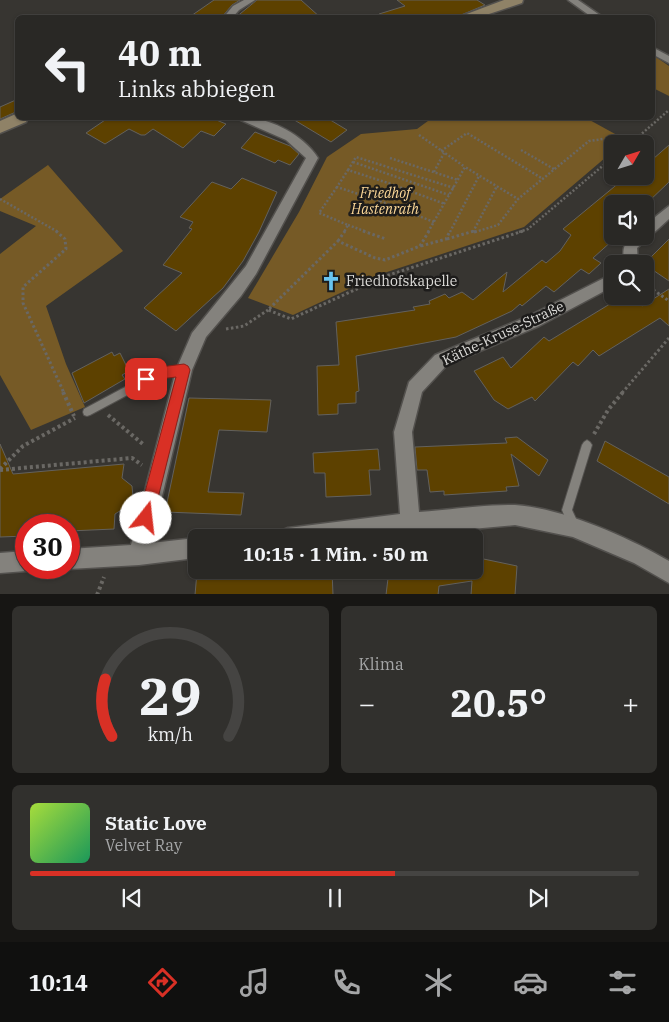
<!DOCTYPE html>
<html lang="de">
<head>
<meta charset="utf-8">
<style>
  body { margin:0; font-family:"IBM Plex Serif",serif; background:#31302d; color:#f1f3f6; height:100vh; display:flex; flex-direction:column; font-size:19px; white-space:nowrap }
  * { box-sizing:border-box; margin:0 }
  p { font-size:16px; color:#a5a6a7 }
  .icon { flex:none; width:28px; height:28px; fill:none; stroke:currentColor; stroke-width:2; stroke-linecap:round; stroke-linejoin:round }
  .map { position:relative; height:594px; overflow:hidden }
  .side { display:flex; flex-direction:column; gap:12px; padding:12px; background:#171614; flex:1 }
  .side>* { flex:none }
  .top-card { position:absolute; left:15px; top:15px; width:640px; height:105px; border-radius:8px; box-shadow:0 1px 4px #0004,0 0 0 1px #454442; background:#292825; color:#f1f3f6; overflow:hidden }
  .needle { width:32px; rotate:51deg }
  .tools { position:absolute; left:604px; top:135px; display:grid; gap:10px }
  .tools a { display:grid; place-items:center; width:50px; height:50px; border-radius:8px; background:#292825; box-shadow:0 1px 4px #0004,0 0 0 1px #454442; font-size:25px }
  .speed { position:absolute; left:15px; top:514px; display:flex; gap:10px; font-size:25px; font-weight:700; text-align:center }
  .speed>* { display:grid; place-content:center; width:65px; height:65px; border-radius:50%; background:#292825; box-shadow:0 1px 4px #0004,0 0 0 1px #454442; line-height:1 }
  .speed .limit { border:8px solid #d22; background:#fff; color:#111 }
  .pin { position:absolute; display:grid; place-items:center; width:42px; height:42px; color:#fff; margin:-21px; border-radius:10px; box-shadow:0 2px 8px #0006 }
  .me { position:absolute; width:55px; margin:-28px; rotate:16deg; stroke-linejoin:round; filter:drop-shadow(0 0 4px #0008) }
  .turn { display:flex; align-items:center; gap:18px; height:105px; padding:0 20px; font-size:22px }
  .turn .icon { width:65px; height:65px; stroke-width:2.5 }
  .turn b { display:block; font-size:35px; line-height:42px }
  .big { font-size:38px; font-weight:800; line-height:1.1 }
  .side .tile { flex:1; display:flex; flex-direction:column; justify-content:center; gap:8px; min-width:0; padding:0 18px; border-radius:8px; background:#31302d }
  .side .dial { align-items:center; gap:0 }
  .dial svg { height:130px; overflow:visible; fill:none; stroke:#454442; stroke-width:7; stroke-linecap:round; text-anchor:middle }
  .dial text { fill:#f1f3f6; stroke:none }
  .song { display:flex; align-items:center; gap:15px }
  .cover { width:60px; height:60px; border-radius:8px; background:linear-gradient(135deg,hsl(80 70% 55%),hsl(150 70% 35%)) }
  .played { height:5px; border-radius:2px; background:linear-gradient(90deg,#d93025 60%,#454442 60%) }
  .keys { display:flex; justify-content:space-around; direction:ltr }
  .heat { display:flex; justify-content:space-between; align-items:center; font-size:28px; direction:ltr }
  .side .tiles { flex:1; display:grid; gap:12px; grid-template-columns:1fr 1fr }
  .tile:last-child { grid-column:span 2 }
  .trip { position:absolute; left:188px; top:529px; width:295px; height:50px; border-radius:8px; background:#292825; box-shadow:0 1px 4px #0004,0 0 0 1px #454442; font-weight:800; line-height:50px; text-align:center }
  .dock { display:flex; height:80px; justify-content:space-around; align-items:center; background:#10100f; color:#a5a6a7 }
  .dock .icon { width:35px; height:35px }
  .dock .on { color:#d93025 }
  .dock b { font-size:22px; color:#f1f3f6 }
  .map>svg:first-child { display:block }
</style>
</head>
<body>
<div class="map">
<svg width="669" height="595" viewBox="0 0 669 595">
  <rect width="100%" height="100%" fill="#373531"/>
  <!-- green -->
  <path fill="#765a26" d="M653,55L669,66V96L653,88Z
    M432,118H586L626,140L622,144H612V152L524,227L381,274L293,315L248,298L299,212L327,157L361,134L417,129Z
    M48,165L123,251L46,306L66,364L85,407L31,430L0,375V254L36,226L0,211V199Z"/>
  <!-- building -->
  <path fill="#5d4100" stroke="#63615d" d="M214,0H240L232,5L221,18H188Z
    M257,0H301L321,18H235Z
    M397,0H477L485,5L454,18H379V14L405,6Z
    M18,99V111L0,119V107Z
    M108,118H216L214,119L226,124L214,136L201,131L183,148L153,129L145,135H141L129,129L105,144L86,133Z
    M291,118H327L347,130L331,142Z
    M255,132L290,146L299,154L290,165L278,160L275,163L241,148Z
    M669,145V182L646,204H612V236L610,238L613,240L593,258L601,263L589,274L581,269L554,292L546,286L522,306L520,304L512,311L456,337L356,356L359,391L356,392V403L338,404V414L318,415L317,366L339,365L336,322L415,310L413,307L430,304L429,301L445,294L449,298L462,292L473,300L507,272L503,292L542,260L546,263L560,251L571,235L563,229L620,182L624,184L633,176H645V166Z
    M242,178L277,192L259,232L243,261L223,288L176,331L144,308L182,273L163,265L192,229L189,228L193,222L180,217L212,182L231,189Z
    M669,239V281L644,264Z
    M669,289V326L660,318L599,356L593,350L578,366L573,362L535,401L532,397L508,409L494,400L474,371L503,357L511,368L544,337L549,341L623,296H631L642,306Z
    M112,352L114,356L120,353L129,371L122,375L125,379L84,403L72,373Z
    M189,398L271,400L267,432L219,430L208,492L244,493L241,515L165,512Z
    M517,437L548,460L539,476L511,454L519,486L506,487L507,491L444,495V491L430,492L427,470H417L415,447L507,443L505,438Z
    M605,441L669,477V504L597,461Z
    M0,444L13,474L124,464L122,478L132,486L133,497L126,507L115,514L114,529L69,531V525H26V536L0,537Z
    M378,449L380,470H369L371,495L326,497L325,473H314L313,453Z
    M474,557L517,566L515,595H471L472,581L439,586L438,595H386L389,570H474Z
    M241,570H332L333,595H195L197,572Z"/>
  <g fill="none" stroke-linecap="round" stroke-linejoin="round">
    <defs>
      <path id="lane" d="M184,366L187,367L188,370L187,373L161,377L90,415L87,416L84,415L83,412L84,409L157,370Z
        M587,440L590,442L592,445L572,510L579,525L578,529L574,530L570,529L562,510L582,445L584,442Z"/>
      <path id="street" d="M244,0H255L239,10L232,18H223L233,6Z
        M568,0H578L604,18H593Z
        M652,47L669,56V63L652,54Z
        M236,118C264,114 303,134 318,158L256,274L241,296L206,337L192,370L151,543L196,538V558L139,565L69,569L65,568H69V549L131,545L176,370L192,333L246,266L306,158L286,140Z
        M669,206V219L637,248L638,264H624C623,251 622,245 632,236H645V225Z
        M612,274V287L539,326L447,365L422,392L412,432L419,512C449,510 486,504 515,505C562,508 628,537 669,561V583L634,563L573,537L515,525L373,538H278L281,531L288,528L400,514L394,432L409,382L435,355L529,316Z
        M26,551V568H33L26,571L0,573V553Z"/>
      <path id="secondary" d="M504,0H523L522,3L477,18H456Z
        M18,113V118H28L26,122L0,133V121Z"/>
    </defs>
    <!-- lane casing -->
    <use href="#lane" stroke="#53514e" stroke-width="2"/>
    <!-- street casing -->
    <use href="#street" stroke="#53514e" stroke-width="3"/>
    <!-- secondary casing -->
    <use href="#secondary" stroke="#53514e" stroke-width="3"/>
    <!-- path-far2 -->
    <path stroke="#6a6864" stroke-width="2.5" stroke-dasharray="2 2" stroke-linecap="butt" d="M419,135L465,167
      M630,144L669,110
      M521,150L554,169
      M441,151L467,133L543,179
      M390,158L458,180
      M353,162L449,195
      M348,170L356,157L454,188
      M434,172L444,153
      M337,187L319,213L348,225L344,232
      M0,199L58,232
      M380,201L337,187L348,170L391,184
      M434,222L380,201L391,184L445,204
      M348,225L367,232
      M428,232L465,167L518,199L589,141L603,139L620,144
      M450,232L479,176
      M473,232L497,186
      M475,232L498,225L518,199
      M519,232L528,229L612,158"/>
    <!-- path-far1 -->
    <path stroke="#6a6864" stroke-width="3" stroke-dasharray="2.5 2.5" stroke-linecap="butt" d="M56,231L65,239L66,249L23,287V303L64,393
      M363,231L386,239
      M429,231L420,246L385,260L375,258L338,241L268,310L291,319L383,277L523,231
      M474,232L479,231
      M447,239L474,231
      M338,241L345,231
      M421,246L446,239L450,231
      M645,284L669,301
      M226,329L244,326L268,310
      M622,393L669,338"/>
    <!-- path -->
    <path stroke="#6a6864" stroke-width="4" stroke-dasharray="3 3" stroke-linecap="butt" d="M63,392L74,416
      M108,415L144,445
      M594,434L608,410L623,392
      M0,469L23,446L75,418
      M0,470L132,458L142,465
      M97,595L104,577"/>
    <!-- lane -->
    <use href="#lane" fill="#84827d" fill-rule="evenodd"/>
    <!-- street -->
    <use href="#street" fill="#84827d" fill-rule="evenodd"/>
    <!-- secondary -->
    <use href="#secondary" fill="#8f8267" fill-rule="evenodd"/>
  </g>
  <!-- route -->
  <path fill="#d93025" stroke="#8d1f18" d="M184,364L188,366L190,370L153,518L151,524L146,526L141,524L138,518L176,377L160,379L146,385L141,383L140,379L141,375L160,367Z"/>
  <!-- icons -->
  <defs>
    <symbol id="church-bare" viewBox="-9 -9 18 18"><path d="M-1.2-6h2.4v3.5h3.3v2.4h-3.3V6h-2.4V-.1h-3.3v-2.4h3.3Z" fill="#68c4f0" stroke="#1d1c1b" stroke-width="2.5" paint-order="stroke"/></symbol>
  </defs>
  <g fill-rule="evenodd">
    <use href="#church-bare" x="317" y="267" width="28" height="28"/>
  </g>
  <g text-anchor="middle" stroke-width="5" stroke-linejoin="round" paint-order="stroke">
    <!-- park labels -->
    <g font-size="14" font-style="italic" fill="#fad696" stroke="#1d1c1b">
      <text x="385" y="198">Friedhof<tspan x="385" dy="16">Hastenrath</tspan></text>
    </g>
    <!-- poi labels -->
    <g font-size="14" fill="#dcdbd8" stroke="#1d1c1b" text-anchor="start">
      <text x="346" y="286">Friedhofskapelle</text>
    </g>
    <!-- street labels -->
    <g font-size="14" fill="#dcdbd8" stroke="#1d1c1b">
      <text transform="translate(503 333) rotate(-25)" y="5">Käthe-Kruse-Straße</text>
    </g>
  </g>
</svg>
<div class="tools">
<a><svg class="needle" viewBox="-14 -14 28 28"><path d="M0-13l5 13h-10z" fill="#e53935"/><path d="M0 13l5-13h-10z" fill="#a5a6a7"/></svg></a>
<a><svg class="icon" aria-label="sound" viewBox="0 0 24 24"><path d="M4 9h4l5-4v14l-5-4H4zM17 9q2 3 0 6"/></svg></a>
<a><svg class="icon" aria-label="search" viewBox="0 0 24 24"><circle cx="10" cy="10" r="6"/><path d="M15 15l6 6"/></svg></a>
</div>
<div class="speed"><div class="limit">30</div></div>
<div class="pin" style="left:146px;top:379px;background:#d93025"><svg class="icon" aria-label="arrive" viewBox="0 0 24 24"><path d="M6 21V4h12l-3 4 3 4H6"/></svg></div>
<svg class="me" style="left:146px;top:518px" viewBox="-20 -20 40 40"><circle r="19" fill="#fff"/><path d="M0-13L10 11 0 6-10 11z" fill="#d93025"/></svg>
<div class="trip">10:15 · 1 Min. · 50 m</div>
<div class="top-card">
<div class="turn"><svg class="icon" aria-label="left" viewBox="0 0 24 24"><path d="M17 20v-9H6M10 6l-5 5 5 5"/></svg><div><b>40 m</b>Links abbiegen</div></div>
</div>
</div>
<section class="side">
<div class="tiles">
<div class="tile dial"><svg viewBox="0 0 100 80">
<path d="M14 69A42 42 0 1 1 86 69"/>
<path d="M14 69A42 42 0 0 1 10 34" stroke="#d93025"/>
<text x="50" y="56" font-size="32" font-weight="700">29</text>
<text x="50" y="72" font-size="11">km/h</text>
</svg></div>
<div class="tile"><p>Klima</p>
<div class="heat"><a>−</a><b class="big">20.5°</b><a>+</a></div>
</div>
<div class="tile">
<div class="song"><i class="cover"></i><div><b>Static Love</b><p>Velvet Ray</p></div></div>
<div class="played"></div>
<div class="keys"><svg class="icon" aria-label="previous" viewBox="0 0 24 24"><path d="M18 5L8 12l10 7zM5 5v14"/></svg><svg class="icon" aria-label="pause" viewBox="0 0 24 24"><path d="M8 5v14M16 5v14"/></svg><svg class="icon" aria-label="next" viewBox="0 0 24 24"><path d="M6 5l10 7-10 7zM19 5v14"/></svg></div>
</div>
</div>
</section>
<nav class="dock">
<b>10:14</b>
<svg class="icon on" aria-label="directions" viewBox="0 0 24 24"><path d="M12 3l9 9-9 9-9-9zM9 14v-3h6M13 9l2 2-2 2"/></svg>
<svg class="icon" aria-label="music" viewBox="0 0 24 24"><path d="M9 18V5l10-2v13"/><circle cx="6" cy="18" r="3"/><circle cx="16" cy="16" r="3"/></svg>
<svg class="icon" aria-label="phone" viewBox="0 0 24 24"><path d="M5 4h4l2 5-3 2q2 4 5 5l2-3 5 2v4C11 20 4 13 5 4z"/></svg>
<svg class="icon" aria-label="climate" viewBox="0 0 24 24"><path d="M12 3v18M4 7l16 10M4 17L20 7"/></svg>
<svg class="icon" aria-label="car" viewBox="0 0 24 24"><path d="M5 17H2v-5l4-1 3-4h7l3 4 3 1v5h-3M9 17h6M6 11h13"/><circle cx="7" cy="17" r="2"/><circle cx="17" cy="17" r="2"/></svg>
<svg class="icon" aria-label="filters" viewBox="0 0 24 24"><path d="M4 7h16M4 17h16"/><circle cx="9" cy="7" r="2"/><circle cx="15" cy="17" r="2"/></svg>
</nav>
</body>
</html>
